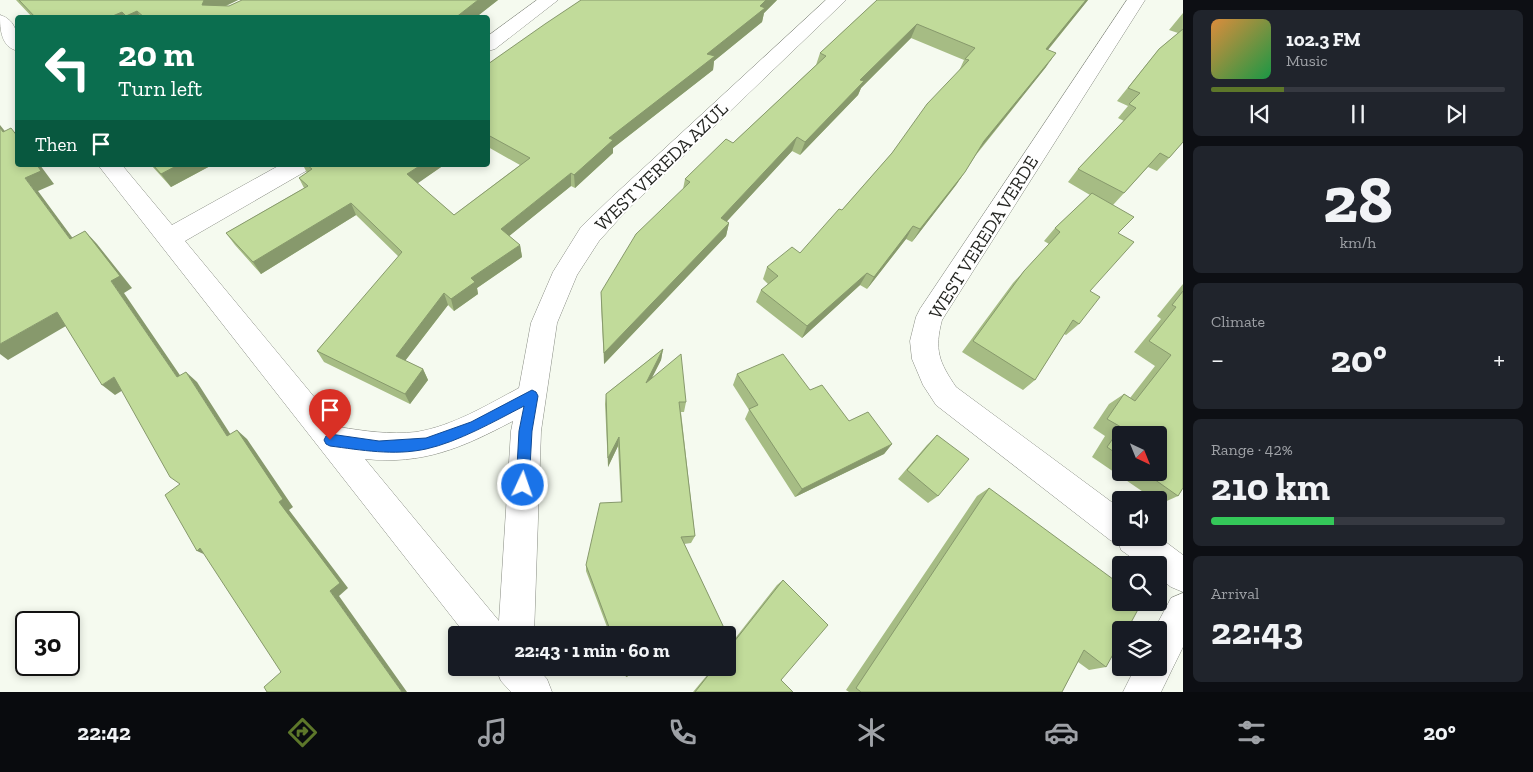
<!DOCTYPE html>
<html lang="en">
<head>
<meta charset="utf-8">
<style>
  body { margin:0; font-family:"Zilla Slab",serif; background:#20242c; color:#f1f3f6; height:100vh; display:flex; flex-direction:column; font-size:19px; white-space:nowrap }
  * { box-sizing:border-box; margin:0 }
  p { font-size:16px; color:#9ea1a6 }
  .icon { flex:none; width:28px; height:28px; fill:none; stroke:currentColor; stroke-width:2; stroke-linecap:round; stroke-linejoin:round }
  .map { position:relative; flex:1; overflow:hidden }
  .drawer { display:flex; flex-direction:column; gap:10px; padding:10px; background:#0d0f14; width:350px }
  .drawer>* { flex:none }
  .guide { position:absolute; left:15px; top:15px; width:475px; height:152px; border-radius:5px; box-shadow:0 2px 8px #0003; background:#0b6e4f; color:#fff; overflow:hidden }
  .needle { width:32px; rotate:137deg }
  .controls { position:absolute; left:1112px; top:426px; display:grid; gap:10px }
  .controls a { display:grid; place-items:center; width:55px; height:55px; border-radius:5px; background:#171b24; box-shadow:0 2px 8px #0003; font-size:25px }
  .speed { position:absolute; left:15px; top:611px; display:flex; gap:10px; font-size:25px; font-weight:700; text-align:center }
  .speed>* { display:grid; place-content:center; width:65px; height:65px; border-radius:50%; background:#171b24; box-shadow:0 2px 8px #0003; line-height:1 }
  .speed .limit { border:2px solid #111; border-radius:8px; background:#fff; color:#111 }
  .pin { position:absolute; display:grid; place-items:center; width:42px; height:42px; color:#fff; margin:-51px -21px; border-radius:50% 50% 50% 0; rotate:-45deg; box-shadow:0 0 5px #0007 }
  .pin .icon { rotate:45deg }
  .me { position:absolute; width:55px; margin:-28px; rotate:3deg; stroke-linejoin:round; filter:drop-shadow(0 0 4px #0008) }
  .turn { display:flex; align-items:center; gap:18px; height:105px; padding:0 20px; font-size:22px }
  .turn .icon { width:65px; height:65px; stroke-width:2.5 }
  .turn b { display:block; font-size:35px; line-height:42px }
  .then { display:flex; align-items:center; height:48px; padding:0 20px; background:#0003; gap:10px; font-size:19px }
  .big { font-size:38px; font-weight:700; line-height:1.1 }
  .drawer .widget { flex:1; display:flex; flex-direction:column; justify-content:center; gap:8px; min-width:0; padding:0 18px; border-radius:8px; background:#20242c }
  .drawer .dial { align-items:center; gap:0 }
  .dial b { font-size:65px; line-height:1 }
  .song { display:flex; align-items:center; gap:15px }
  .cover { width:60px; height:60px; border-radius:8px; background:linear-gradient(135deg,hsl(30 70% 55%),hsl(140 70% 35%)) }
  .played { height:5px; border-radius:2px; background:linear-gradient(90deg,#5d772a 25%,#363941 25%) }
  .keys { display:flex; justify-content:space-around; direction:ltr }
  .heat { display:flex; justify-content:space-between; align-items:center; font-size:28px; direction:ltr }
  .charge { height:8px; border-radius:4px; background:linear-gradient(90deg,#34c759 42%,#363941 0) }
  .trip { position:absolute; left:448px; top:626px; width:288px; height:50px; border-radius:5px; background:#171b24; box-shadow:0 2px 8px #0003; font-weight:700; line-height:50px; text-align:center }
  .dock { display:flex; height:80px; justify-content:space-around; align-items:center; background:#090b0e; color:#9ea1a6 }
  .dock .icon { width:35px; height:35px }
  .dock .active { color:#5d772a }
  .dock b { font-size:22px; color:#f1f3f6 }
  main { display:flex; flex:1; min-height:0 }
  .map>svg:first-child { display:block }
</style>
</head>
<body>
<main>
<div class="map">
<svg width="1183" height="692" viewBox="0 0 1183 692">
  <rect width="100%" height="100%" fill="#f5faef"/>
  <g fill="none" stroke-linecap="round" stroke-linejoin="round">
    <defs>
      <path id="minor" d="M537,0H558L495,49L488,51V36Z
        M826,0H846L627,210L599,241L577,275L557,323L541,431L534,635H466L98,165H122L172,225L280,165H309L306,171L185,241L339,427C364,431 390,435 416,432C453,426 487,405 519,388L531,323L553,272L581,227L611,198ZM513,421L511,431L499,621L365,459C423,465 462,448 513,421Z
        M1127,0H1145L942,320C934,350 939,362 956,387L1121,509V538L1159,537L1183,555V592L1171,587L1159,578V565H1142L1121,550L1119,544L1110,540L936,405L923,385L912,359L910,341L916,317L920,309Z
        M0,15C17,20 18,36 18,51C1,47 0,30 0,15Z
        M1183,593V647L1161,692H1123L1135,668H1159V630H1154L1171,598Z
        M496,668H537L547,679L552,692H511L501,681Z"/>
    </defs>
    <!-- minor casing -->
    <use href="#minor" stroke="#888c83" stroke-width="1"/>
    <!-- minor -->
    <use href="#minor" fill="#fff" fill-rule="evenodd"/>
  </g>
  <!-- wall -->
  <path fill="#a6bc84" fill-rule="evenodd" d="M16,0H238L226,6H229L242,0H498L475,18H33Z
    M581,0H777L764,13L762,22L714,61L713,70L613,148V153L575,188L571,186L509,236L520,245L522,257L477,288L478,294L454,311L448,305L405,361L423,369L428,380L410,404L324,362L317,351L399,257L356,215L261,274L235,245L226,233L304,188L299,178L307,173L303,165H444L417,183L454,215L520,165L488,147V64Z
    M877,0H1088L1048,50L1046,67L976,155L956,185L912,242L906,239L867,289L860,285L802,338L756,302L761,290L768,284L763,279L767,267L800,253L842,210L892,153L959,71L964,60L911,38L861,88L858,95L800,155L792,151L726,222L729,223L726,236L604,364L601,304V292L683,189L685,179L733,143L816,65L820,53Z
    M1183,13V142L1169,158L1157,171L1148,167L1113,205L1118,233L1090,291L1079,324L1066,335L1064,334L1035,380L1023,390L962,352L1013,283L1049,244L1044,241L1055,228L1090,195L1068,182L1078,169L1124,121L1118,118L1128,106L1117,101L1159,49L1178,33L1169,30Z
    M151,165H212L171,187Z
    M1183,284V488L1178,496L1160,504L1159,503V500H1155L1092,457L1105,436L1093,428L1109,404L1124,394L1130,398L1155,366L1134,352L1161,319L1157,316ZM1121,435L1159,472H1121Z
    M663,349L661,360L652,378L686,402L684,412H681L695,536L691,543L684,544L725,630L718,635H610L586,571V565L621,502L618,446L608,467L605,404L606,394Z
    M737,374L810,390L849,421L892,444L884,454L795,497L745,419L749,410L733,385Z
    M937,435L938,496L928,503L898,479L927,445Z
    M989,488L1106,667L1089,670L1078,662L1062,692H849L846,690L977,496Z
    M783,580L781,680L793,692H693L713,668H726V650L777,585Z
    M622,668H646L626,677Z"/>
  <!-- shaded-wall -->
  <path fill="#87996c" d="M204,0H238L212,12L202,5Z
    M478,0H498L475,18H455Z
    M766,0H777L764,13L762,22L714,61L713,70L613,148V153L575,188L574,175L609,138L707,54Z
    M1086,0H1088L1037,63L1046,49Z
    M137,11L141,18H127L126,16Z
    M122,12L126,18H108Z
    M917,24L911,38L861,88L858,95L800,155L805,142L860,80Z
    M1056,53L1046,67L975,155L984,141Z
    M0,125L16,145L3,132L0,128Z
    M797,137L792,151L718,231L721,218Z
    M37,165H40L54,184L38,191L83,252L70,239L25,178Z
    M178,165H212L171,187L161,174Z
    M421,165H444L411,188L407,174Z
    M965,172L956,185L912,242L920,229Z
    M571,173V186L503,241L501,229Z
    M351,203L356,215L261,274L253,262Z
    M729,223L726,236L604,364V353Z
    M913,226L906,239L867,289L874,277Z
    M85,231L97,244L132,288L124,293L188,387L177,377L111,281Z
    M520,245L522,257L477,288L478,294L454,311L451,299L471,278Z
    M867,273L860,285L802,338L807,326Z
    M444,293L448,305L401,366L396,356Z
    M57,312L71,323L8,360L0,354V344Z
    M663,349L661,360L644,393L646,383Z
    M423,369L428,380L410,404L405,394Z
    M186,372L197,382L238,446L227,436Z
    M114,377L128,387L115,395L102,385Z
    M237,430L247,439L293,507L289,510L348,588L339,596L407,692H402L330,591Z
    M619,437L618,446L608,467V458Z
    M892,444L884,454L795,497L802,489Z
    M200,548L210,557L197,551Z
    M725,630L720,634L718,635H714Z
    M641,668H646L626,677L627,674Z"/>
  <!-- building -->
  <path fill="#c1db9a" stroke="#87996c" d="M19,0H204L202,5L229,6L242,0H478L455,18H145L137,11L126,16L122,12L108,18H36Z
    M581,0H766L760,6L765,8L707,54L715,56L609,138L613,140L574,175L571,173L501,229L520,245L471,278L475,282L451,299L444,293L396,356L423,369L405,394L317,351L402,252L351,203L253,262L226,233L308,186L299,178L312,169L307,165H421L407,174L454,215L530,158L488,135V64L545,24Z
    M877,0H1086L1046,49L1056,53L984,141L965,172L920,229L913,226L874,277L867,273L807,326L761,290L778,276L767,267L792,247L800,253L839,209L842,210L892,153L927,104L969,60L965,59L975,48L917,24L860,80L864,81L805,142L797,137L721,218L729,223L604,353L601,292L636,234L690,182L685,179L726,139L733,143L826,56L820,53Z
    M1183,29V142L1169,158L1160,153L1124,193L1078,169L1136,108L1129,104L1140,93L1128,88L1159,49Z
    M0,128L3,132L11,128L18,137V165H37L41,171L25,178L70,239L85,231L120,276L111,281L177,377L186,372L227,436L237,430L283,499L279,502L340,583L330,591L402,692H267L264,687L281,672L200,548L197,551L165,495L180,484L170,477L114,377L102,385L57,312L0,344Z
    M153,165H178L161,174Z
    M1092,193L1134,217L1118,233L1134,242L1090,291L1100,297L1079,324L1073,320L1035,380L973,341L1024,271L1060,232L1055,228Z
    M1183,291V488L1178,496L1144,472H1159V435H1121V457L1107,447L1121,427L1107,419L1124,394L1135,401L1171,355L1149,341L1176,307L1172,305Z
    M663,349L646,383L681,354L686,402H679L695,536L681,537L725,630L714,635H612L586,565L600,503L622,502L619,437L608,458L606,394Z
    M783,354L810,390L822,385L849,421L868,412L892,444L802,489L749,409L758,405L737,374Z
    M937,435L969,459L938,496L907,470Z
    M989,488L1121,585V602H1142L1127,630H1121V640L1106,667L1084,650L1062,692H861L856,688Z
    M783,580L828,625L781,680L793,692H695L714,668H726V652Z
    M624,668H641L627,674Z"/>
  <!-- route -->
  <path fill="#1a73e8" stroke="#114b97" d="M532,390L536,392L538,396L532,431L529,485L527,490L523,492L518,490L516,485L519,431L524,406C495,421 458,442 426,449C394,456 361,450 330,446L326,444L324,440L326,436L330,434L379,441L426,438L471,422Z"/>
  <g text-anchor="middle" stroke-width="4" stroke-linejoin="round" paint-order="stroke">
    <!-- street labels -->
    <g font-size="19" fill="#252622" stroke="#fff">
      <text transform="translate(661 166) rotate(-44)" y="7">WEST VEREDA AZUL</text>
      <text transform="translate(983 237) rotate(-58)" y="7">WEST VEREDA VERDE</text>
    </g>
  </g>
</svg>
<div class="controls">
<a><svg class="needle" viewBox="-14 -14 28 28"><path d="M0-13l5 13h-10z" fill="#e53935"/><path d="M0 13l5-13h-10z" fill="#9ea1a6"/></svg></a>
<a><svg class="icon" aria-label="sound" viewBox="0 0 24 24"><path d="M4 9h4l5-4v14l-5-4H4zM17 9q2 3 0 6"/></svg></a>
<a><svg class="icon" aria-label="search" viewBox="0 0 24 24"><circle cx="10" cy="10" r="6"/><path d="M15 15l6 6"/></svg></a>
<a><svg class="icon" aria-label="layers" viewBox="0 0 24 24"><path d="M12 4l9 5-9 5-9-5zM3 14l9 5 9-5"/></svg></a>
</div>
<div class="speed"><div class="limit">30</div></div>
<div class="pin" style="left:330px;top:440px;background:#d93025"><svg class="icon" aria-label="arrive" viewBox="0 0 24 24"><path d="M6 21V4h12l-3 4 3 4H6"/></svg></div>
<svg class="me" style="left:523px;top:485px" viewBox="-20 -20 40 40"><circle r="17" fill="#1a73e8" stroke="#fff" stroke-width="3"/><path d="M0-11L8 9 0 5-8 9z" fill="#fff"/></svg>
<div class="trip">22:43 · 1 min · 60 m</div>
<div class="guide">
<div class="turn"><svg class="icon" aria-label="left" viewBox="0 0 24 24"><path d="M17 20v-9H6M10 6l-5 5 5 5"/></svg><div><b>20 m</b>Turn left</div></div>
<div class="then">Then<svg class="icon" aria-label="arrive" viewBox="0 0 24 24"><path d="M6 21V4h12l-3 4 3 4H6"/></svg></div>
</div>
</div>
<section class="drawer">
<div class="widget">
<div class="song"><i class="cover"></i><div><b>102.3 FM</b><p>Music</p></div></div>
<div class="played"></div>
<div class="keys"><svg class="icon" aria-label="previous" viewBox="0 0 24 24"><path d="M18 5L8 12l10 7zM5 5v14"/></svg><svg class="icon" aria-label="pause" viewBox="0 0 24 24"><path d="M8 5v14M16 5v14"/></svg><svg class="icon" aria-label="next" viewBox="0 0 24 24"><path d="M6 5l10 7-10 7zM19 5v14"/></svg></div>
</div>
<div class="widget dial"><b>28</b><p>km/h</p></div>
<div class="widget"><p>Climate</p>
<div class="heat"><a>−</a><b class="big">20°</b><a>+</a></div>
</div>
<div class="widget"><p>Range · 42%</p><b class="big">210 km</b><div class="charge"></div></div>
<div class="widget"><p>Arrival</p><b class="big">22:43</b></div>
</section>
</main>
<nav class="dock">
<b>22:42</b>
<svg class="icon active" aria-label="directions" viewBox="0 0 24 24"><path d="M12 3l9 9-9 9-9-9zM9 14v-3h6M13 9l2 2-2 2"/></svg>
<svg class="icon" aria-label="music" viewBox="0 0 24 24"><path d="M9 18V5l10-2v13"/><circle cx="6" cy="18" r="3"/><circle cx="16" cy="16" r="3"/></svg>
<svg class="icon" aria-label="phone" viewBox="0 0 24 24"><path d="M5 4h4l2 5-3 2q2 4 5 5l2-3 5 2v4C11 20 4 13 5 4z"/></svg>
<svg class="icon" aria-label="climate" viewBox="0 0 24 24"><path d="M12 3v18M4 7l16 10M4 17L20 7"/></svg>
<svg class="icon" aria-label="car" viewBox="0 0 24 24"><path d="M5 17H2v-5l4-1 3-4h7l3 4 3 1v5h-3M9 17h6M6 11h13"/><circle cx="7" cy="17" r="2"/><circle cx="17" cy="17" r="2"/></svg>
<svg class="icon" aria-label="filters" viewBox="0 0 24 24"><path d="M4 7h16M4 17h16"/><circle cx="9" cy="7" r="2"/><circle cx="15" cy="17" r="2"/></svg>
<b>20°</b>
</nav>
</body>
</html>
